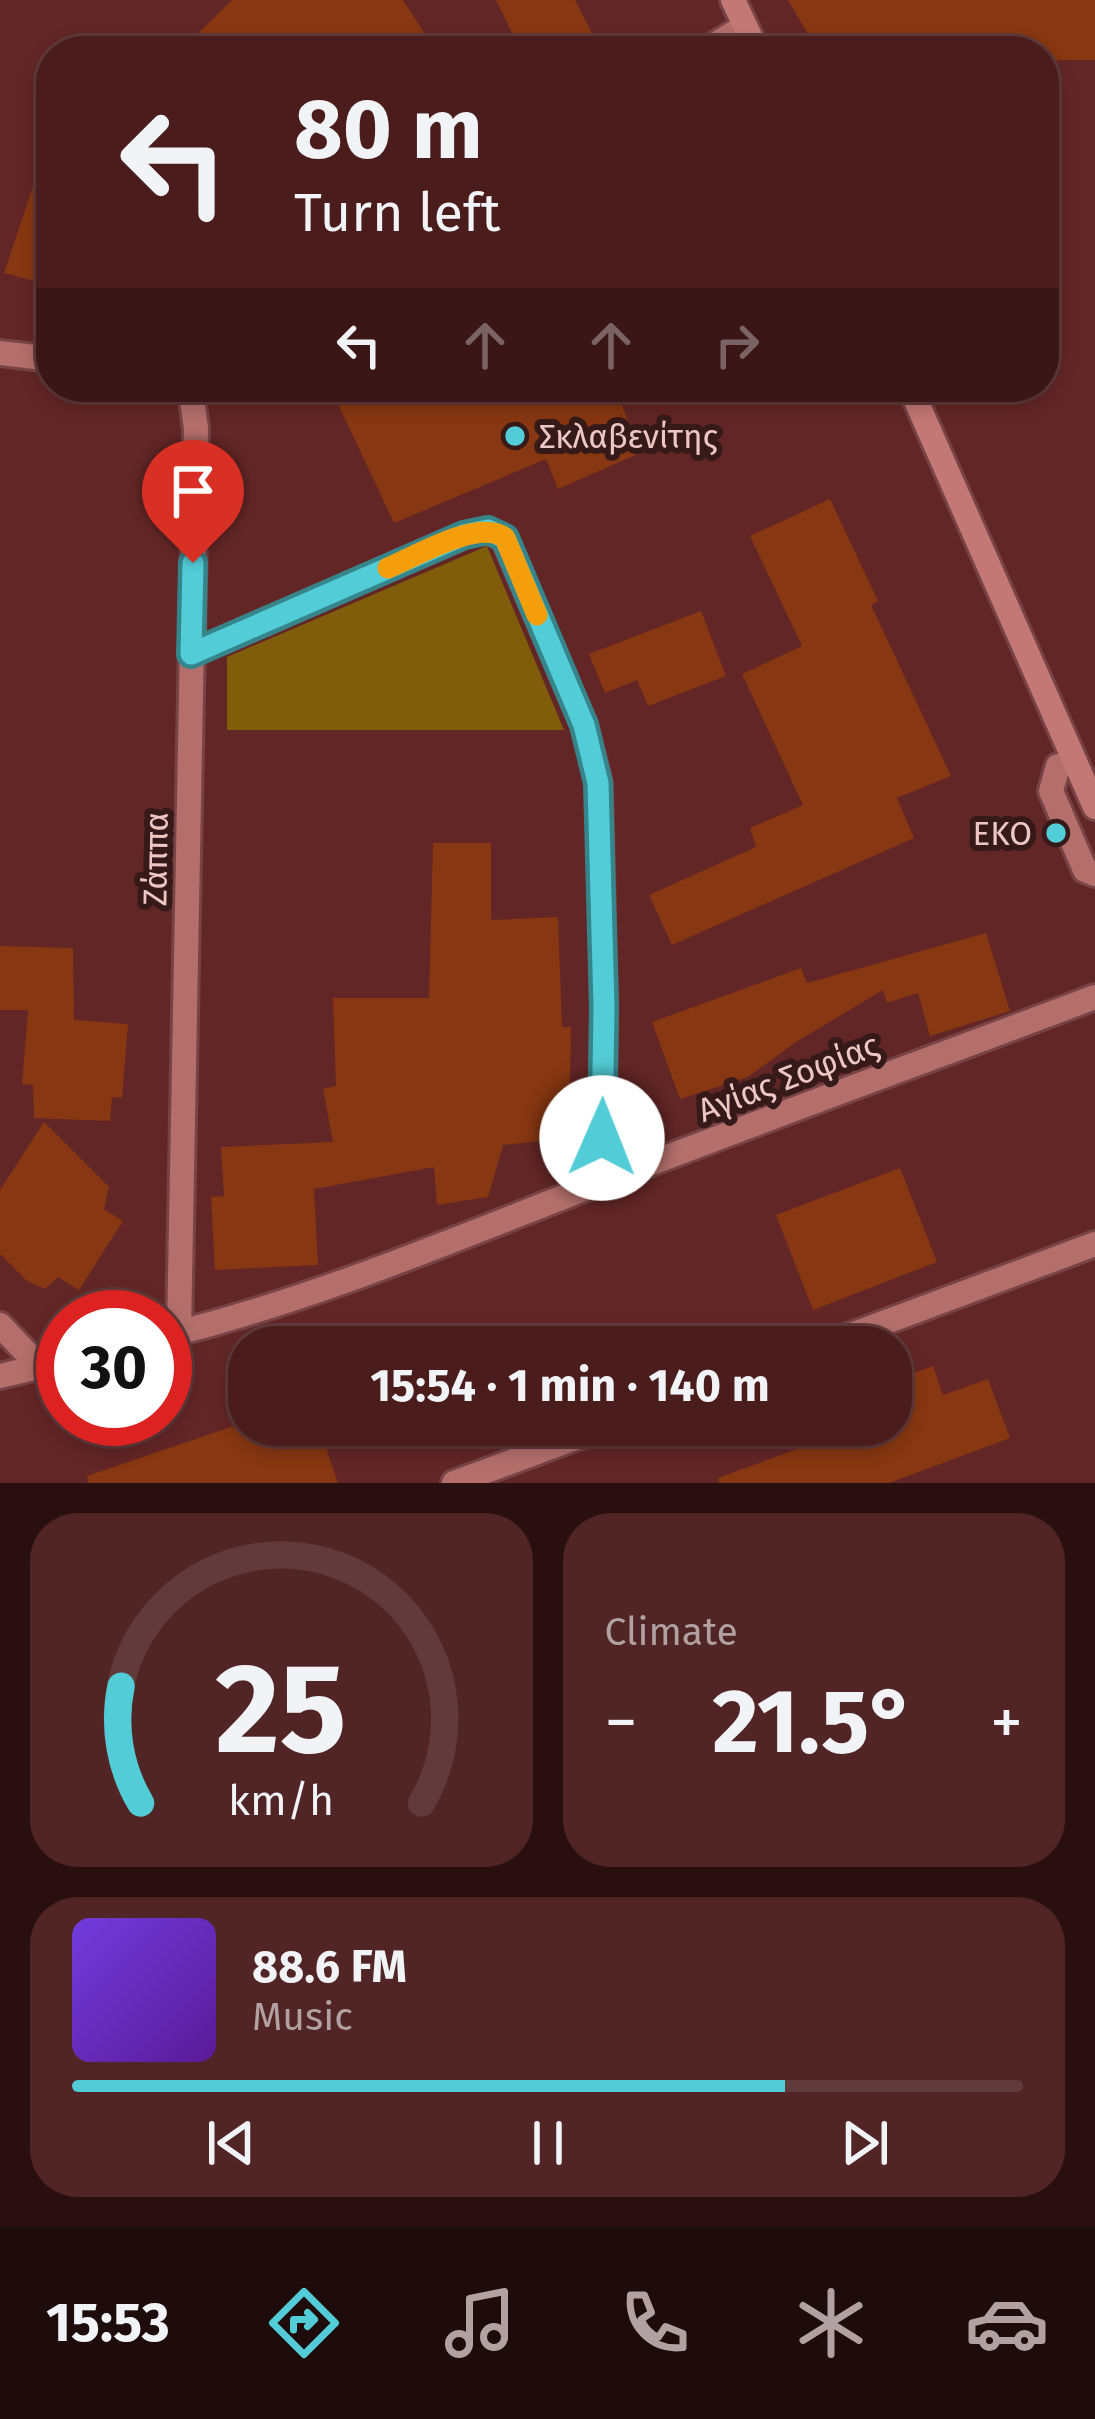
<!DOCTYPE html>
<html lang="en">
<head>
<meta charset="utf-8">
<style>
  body { margin:0; font-family:"Fira Sans",sans-serif; background:#512525; color:#f1f3f6; height:100vh; display:flex; flex-direction:column; font-size:45px; white-space:nowrap }
  * { box-sizing:border-box; margin:0 }
  p { font-size:39px; color:#b2a1a3 }
  .icon { flex:none; width:66px; height:66px; fill:none; stroke:currentColor; stroke-width:2; stroke-linecap:round; stroke-linejoin:round }
  .map { position:relative; height:1483px; overflow:hidden }
  .sheet { display:flex; flex-direction:column; gap:30px; padding:30px; background:#290f0f; flex:1 }
  .sheet>* { flex:none }
  .banner { position:absolute; left:36px; top:36px; width:1023px; height:366px; border-radius:48px; box-shadow:0 6px 18px #0003,0 0 0 3px #613a3b; background:#4a1c1c; color:#f1f3f6; overflow:hidden }
  .speed { position:absolute; left:36px; top:1290px; display:flex; gap:24px; font-size:60px; font-weight:700; text-align:center }
  .speed>* { display:grid; place-content:center; width:156px; height:156px; border-radius:50%; background:#4a1c1c; box-shadow:0 6px 18px #0003,0 0 0 3px #613a3b; line-height:1 }
  .speed .limit { border:18px solid #d22; background:#fff; color:#111 }
  .pin { position:absolute; display:grid; place-items:center; width:102px; height:102px; color:#fff; margin:-123px -51px; border-radius:50% 50% 50% 0; rotate:-45deg; box-shadow:0 0 12px #0007 }
  .pin .icon { rotate:45deg }
  .me { position:absolute; width:132px; margin:-66px; rotate:1deg; stroke-linejoin:round; filter:drop-shadow(0 0 9px #0008) }
  .turn { display:flex; align-items:center; gap:42px; height:252px; padding:0 60px; font-size:54px }
  .turn .icon { width:156px; height:156px; stroke-width:2.5 }
  .turn b { display:block; font-size:84px; line-height:102px }
  .lanes { display:flex; align-items:center; height:114px; padding:0 60px; background:#0003; justify-content:center; gap:60px; direction:ltr }
  .lanes .off { opacity:.35 }
  .big { font-size:90px; font-weight:700; line-height:1.1 }
  .sheet .widget { flex:1; display:flex; flex-direction:column; justify-content:center; gap:18px; min-width:0; padding:0 42px; border-radius:48px; background:#512525 }
  .sheet .dial { align-items:center; gap:0 }
  .dial svg { height:312px; overflow:visible; fill:none; stroke:#613a3b; stroke-width:7; stroke-linecap:round; text-anchor:middle }
  .dial text { fill:#f1f3f6; stroke:none }
  .song { display:flex; align-items:center; gap:36px }
  .cover { width:144px; height:144px; border-radius:18px; background:linear-gradient(135deg,hsl(260 70% 55%),hsl(270 70% 35%)) }
  .played { height:12px; border-radius:6px; background:linear-gradient(90deg,#52ccd6 75%,#613a3b 75%) }
  .keys { display:flex; justify-content:space-around; direction:ltr }
  .heat { display:flex; justify-content:space-between; align-items:center; font-size:66px; direction:ltr }
  .sheet .tiles { flex:1; display:grid; gap:30px; grid-template-columns:1fr 1fr }
  .widget:last-child { grid-column:span 2 }
  .trip { position:absolute; left:228px; top:1326px; width:684px; height:120px; border-radius:48px; background:#4a1c1c; box-shadow:0 6px 18px #0003,0 0 0 3px #613a3b; font-weight:700; line-height:120px; text-align:center }
  .dock { display:flex; height:192px; justify-content:space-around; align-items:center; background:#1e0b0b; color:#b2a1a3 }
  .dock .icon { width:84px; height:84px }
  .dock .active { color:#52ccd6 }
  .dock b { font-size:54px; color:#f1f3f6 }
  .map>svg:first-child { display:block }
</style>
</head>
<body>
<div class="map">
<svg width="1095" height="1483" viewBox="0 0 1095 1483">
  <rect width="100%" height="100%" fill="#632626"/>
  <!-- green -->
  <path fill="#7f5d0a" d="M487,546L564,730H227V657Z"/>
  <!-- building -->
  <path fill="#873711" d="M232,0H403L436,51H180Z
    M496,0H575L601,51H521Z
    M788,0H1095V60H1044V51H818Z
    M44,154L51,155V285L4,273Z
    M330,387H615L640,453L558,489L546,459L394,523Z
    M830,499L878,601L871,605L951,776L897,798L914,838L672,945L649,895L756,847L750,828L803,805L742,674L802,646L750,536Z
    M701,611L726,676L648,706L637,680L605,693L589,654Z
    M433,843H491V920L558,917L562,1027H571L569,1138L503,1145L488,1197L437,1205L434,1167L314,1189L318,1265L215,1270L211,1197L224,1196L221,1147L333,1142L323,1089L336,1086L333,998H429Z
    M986,933L1010,1011L930,1036L918,993L887,1003L883,990L796,1042L748,1077L680,1099L652,1022L801,968L807,983Z
    M0,946L73,948L74,1020L128,1024L122,1098L112,1097L110,1121L34,1118L33,1085L22,1084L28,1010H0Z
    M44,1122L109,1187L104,1209L123,1221L79,1290L58,1277L45,1289L27,1281L0,1254V1190Z
    M900,1168L937,1262L813,1310L776,1215Z
    M933,1366L943,1395L988,1379L1010,1438L889,1483H719L718,1478L864,1425H891V1381Z
    M237,1425H318L338,1483H88L87,1476Z"/>
  <g fill="none" stroke-linecap="round" stroke-linejoin="round">
    <defs>
      <path id="lane" d="M1058,766L1051,791L1085,870L1095,874"/>
      <path id="street" d="M705,51L745,26
        M0,353L51,359
        M191,654L464,535L488,530L504,538L584,725L599,783L604,1007L602,1182
        M0,1325L39,1366
        M179,1332L196,428L190,387
        M165,1336C316,1299 457,1238 602,1182C765,1119 931,1059 1095,997
        M819,1347L1095,1244
        M0,1376L63,1361
        M454,1483L610,1425"/>
      <path id="secondary" d="M733,0L757,51
        M910,387L1095,807"/>
    </defs>
    <!-- lane casing -->
    <use href="#lane" stroke="#784345" stroke-width="30"/>
    <!-- street casing -->
    <use href="#street" stroke="#784345" stroke-width="30"/>
    <!-- secondary casing -->
    <use href="#secondary" stroke="#784345" stroke-width="30"/>
    <!-- lane -->
    <use href="#lane" stroke="#b46f6c" stroke-width="24"/>
    <!-- street -->
    <use href="#street" stroke="#b46f6c" stroke-width="24"/>
    <!-- secondary -->
    <use href="#secondary" stroke="#c47875" stroke-width="24"/>
  </g>
  <g fill="none" stroke-linecap="round" stroke-linejoin="round">
    <defs>
      <path id="route" d="M193,563L191,654L464,535L488,530L505,538L584,725L598,783L604,1007L602,1138"/>
    </defs>
    <!-- route casing -->
    <use href="#route" stroke="#35858b" stroke-width="30"/>
    <!-- route -->
    <use href="#route" stroke="#52ccd6" stroke-width="21"/>
    <!-- slow -->
    <path stroke="#f59e0b" stroke-width="21" d="M388,568C416,556 480,518 505,538L537,615"/>
  </g>
  <!-- markers -->
  <g fill="#52ccd6" stroke="#361a19" stroke-width="4.5">
    <circle cx="515" cy="436" r="12"/>
    <circle cx="1056" cy="833" r="12"/>
  </g>
  <g text-anchor="middle" stroke-width="12" stroke-linejoin="round" paint-order="stroke">
    <!-- poi labels -->
    <g font-size="33" fill="#eec7c5" stroke="#361a19" text-anchor="start">
      <text x="539" y="448">Σκλαβενίτης</text>
      <text x="1032" y="845" text-anchor="end">EKO</text>
    </g>
    <!-- street labels -->
    <g font-size="33" fill="#eec7c5" stroke="#361a19">
      <text transform="translate(155 859) rotate(-89)" y="12">Ζάππα</text>
      <text transform="translate(788 1077) rotate(-21)" y="12">Αγίας Σοφίας</text>
    </g>
  </g>
</svg>
<div class="speed"><div class="limit">30</div></div>
<div class="pin" style="left:193px;top:563px;background:#d93025"><svg class="icon" aria-label="arrive" viewBox="0 0 24 24"><path d="M6 21V4h12l-3 4 3 4H6"/></svg></div>
<svg class="me" style="left:602px;top:1138px" viewBox="-20 -20 40 40"><circle r="19" fill="#fff"/><path d="M0-13L10 11 0 6-10 11z" fill="#52ccd6"/></svg>
<div class="trip">15:54 · 1 min · 140 m</div>
<div class="banner">
<div class="turn"><svg class="icon" aria-label="left" viewBox="0 0 24 24"><path d="M17 20v-9H6M10 6l-5 5 5 5"/></svg><div><b>80 m</b>Turn left</div></div>
<div class="lanes"><svg class="icon" aria-label="left" viewBox="0 0 24 24"><path d="M17 20v-9H6M10 6l-5 5 5 5"/></svg><svg class="icon off" aria-label="ahead" viewBox="0 0 24 24"><path d="M12 20V5M6 11l6-6 6 6"/></svg><svg class="icon off" aria-label="ahead" viewBox="0 0 24 24"><path d="M12 20V5M6 11l6-6 6 6"/></svg><svg class="icon off" aria-label="right" viewBox="0 0 24 24"><path d="M7 20v-9h11M14 6l5 5-5 5"/></svg></div>
</div>
</div>
<section class="sheet">
<div class="tiles">
<div class="widget dial"><svg viewBox="0 0 100 80">
<path d="M14 69A42 42 0 1 1 86 69"/>
<path d="M14 69A42 42 0 0 1 9 39" stroke="#52ccd6"/>
<text x="50" y="56" font-size="32" font-weight="700">25</text>
<text x="50" y="72" font-size="11">km/h</text>
</svg></div>
<div class="widget"><p>Climate</p>
<div class="heat"><a>−</a><b class="big">21.5°</b><a>+</a></div>
</div>
<div class="widget">
<div class="song"><i class="cover"></i><div><b>88.6 FM</b><p>Music</p></div></div>
<div class="played"></div>
<div class="keys"><svg class="icon" aria-label="previous" viewBox="0 0 24 24"><path d="M18 5L8 12l10 7zM5 5v14"/></svg><svg class="icon" aria-label="pause" viewBox="0 0 24 24"><path d="M8 5v14M16 5v14"/></svg><svg class="icon" aria-label="next" viewBox="0 0 24 24"><path d="M6 5l10 7-10 7zM19 5v14"/></svg></div>
</div>
</div>
</section>
<nav class="dock">
<b>15:53</b>
<svg class="icon active" aria-label="directions" viewBox="0 0 24 24"><path d="M12 3l9 9-9 9-9-9zM9 14v-3h6M13 9l2 2-2 2"/></svg>
<svg class="icon" aria-label="music" viewBox="0 0 24 24"><path d="M9 18V5l10-2v13"/><circle cx="6" cy="18" r="3"/><circle cx="16" cy="16" r="3"/></svg>
<svg class="icon" aria-label="phone" viewBox="0 0 24 24"><path d="M5 4h4l2 5-3 2q2 4 5 5l2-3 5 2v4C11 20 4 13 5 4z"/></svg>
<svg class="icon" aria-label="climate" viewBox="0 0 24 24"><path d="M12 3v18M4 7l16 10M4 17L20 7"/></svg>
<svg class="icon" aria-label="car" viewBox="0 0 24 24"><path d="M5 17H2v-5l4-1 3-4h7l3 4 3 1v5h-3M9 17h6M6 11h13"/><circle cx="7" cy="17" r="2"/><circle cx="17" cy="17" r="2"/></svg>
</nav>
</body>
</html>
